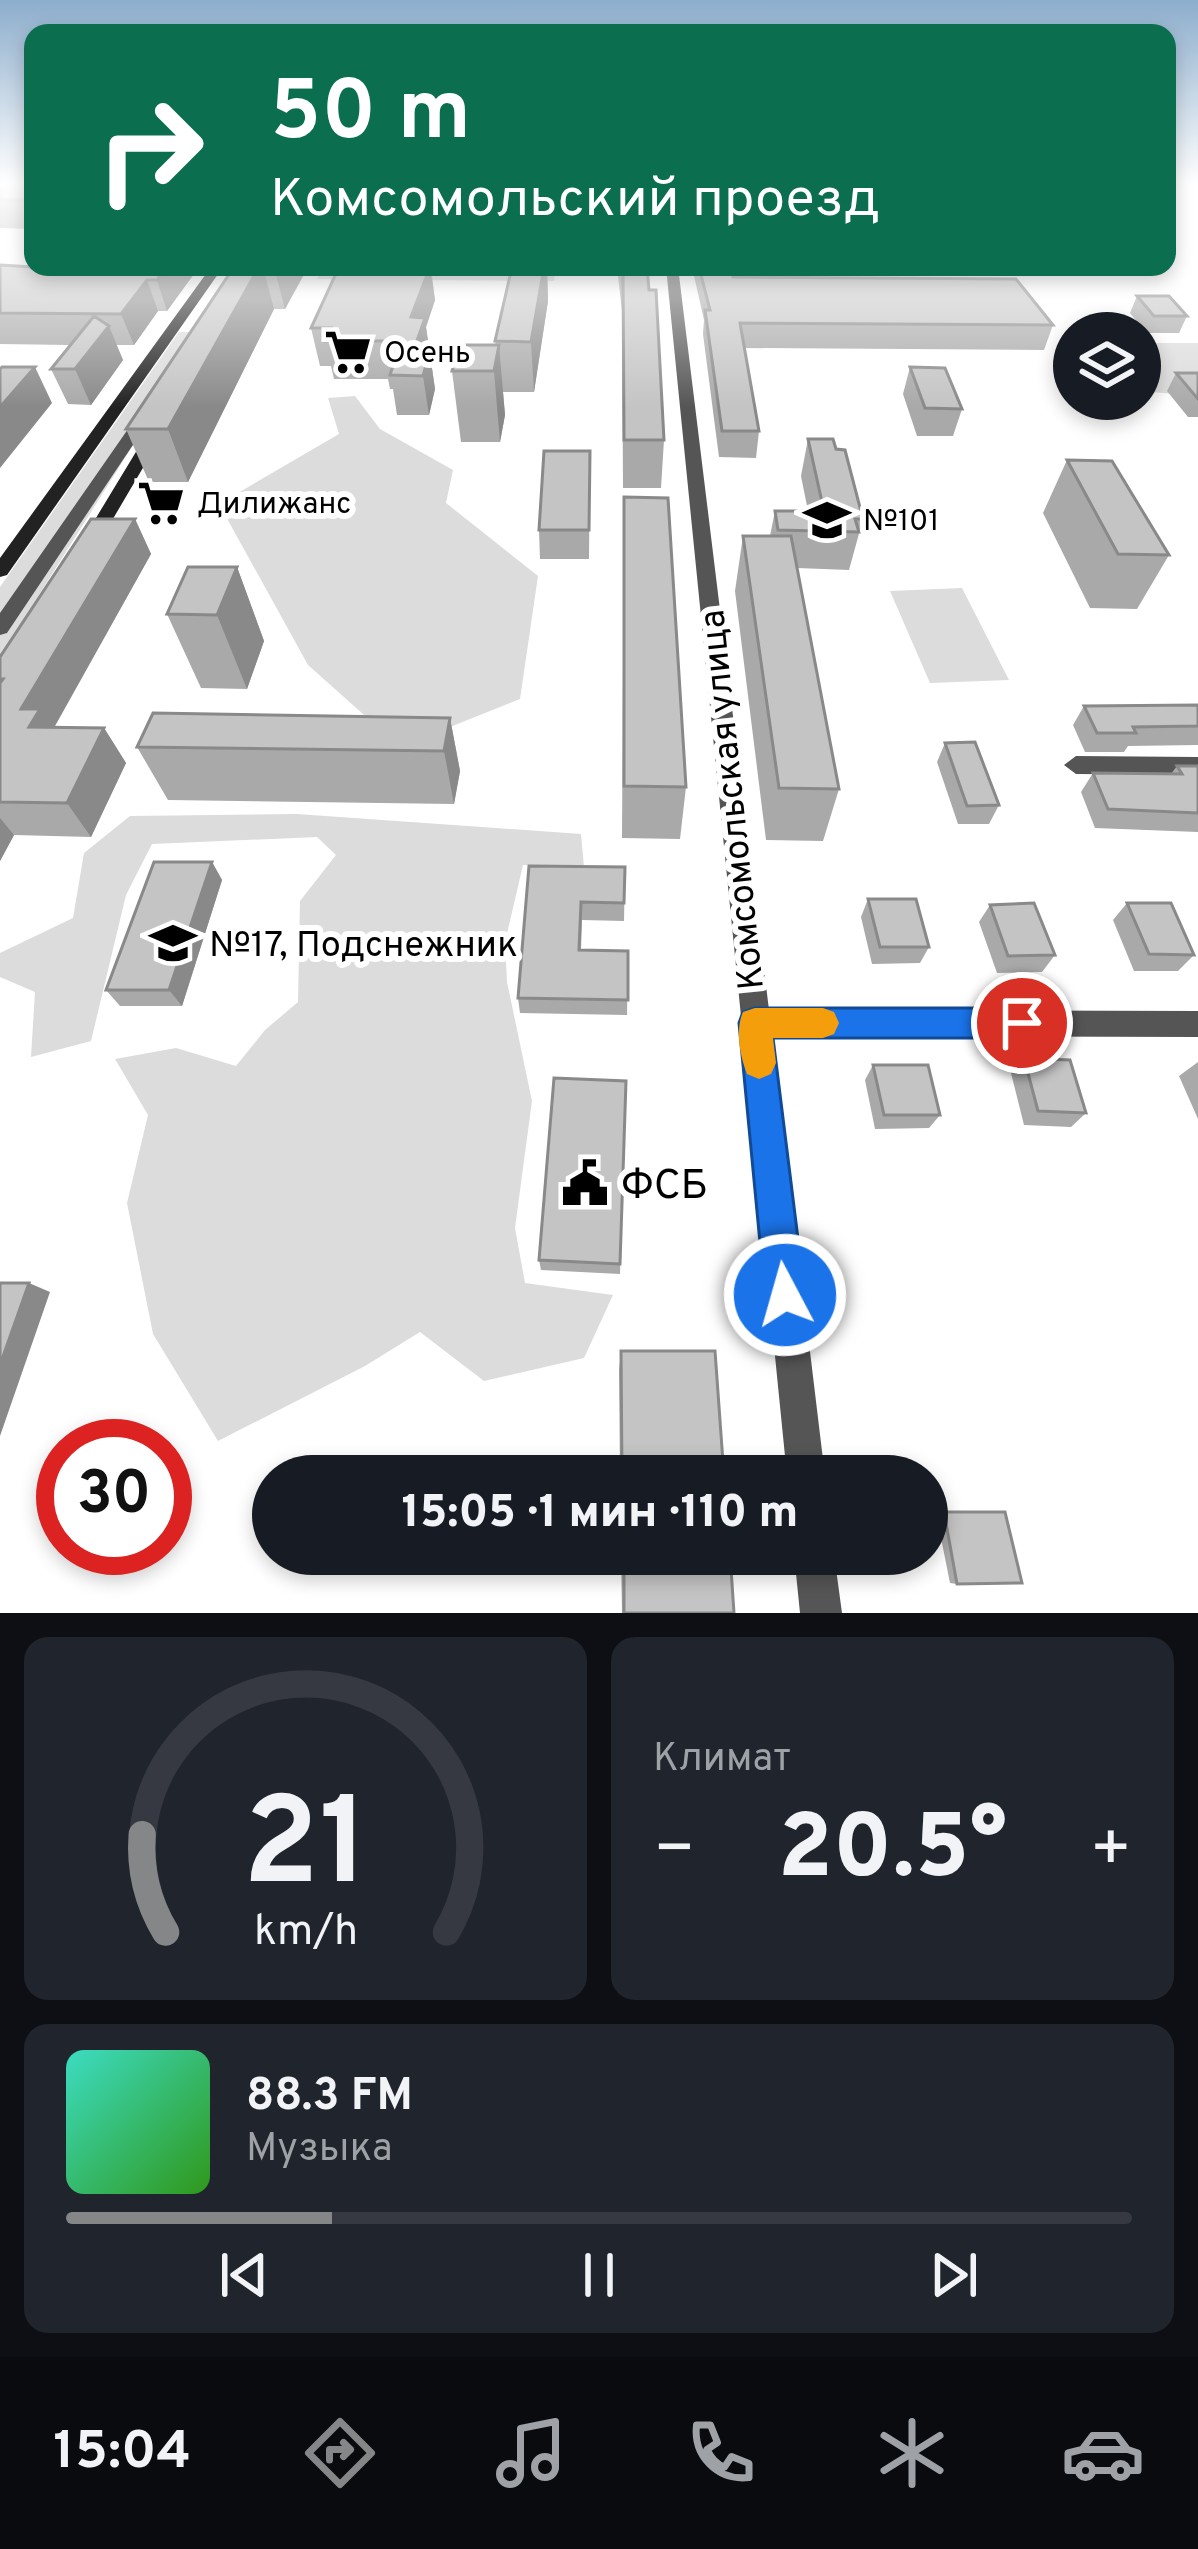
<!DOCTYPE html>
<html lang="ru">
<head>
<meta charset="utf-8">
<style>
  body { margin:0; font-family:Overpass,sans-serif; background:#20242c; color:#f1f3f6; height:100vh; display:flex; flex-direction:column; font-size:45px; white-space:nowrap }
  * { box-sizing:border-box; margin:0 }
  p { font-size:39px; color:#9ea1a6 }
  .icon { flex:none; width:66px; height:66px; fill:none; stroke:currentColor; stroke-width:2; stroke-linecap:round; stroke-linejoin:round }
  .map { position:relative; height:1613px; overflow:hidden }
  .details { display:flex; flex-direction:column; gap:24px; padding:24px; background:#0d0f14; flex:1 }
  .details>* { flex:none }
  .hud { position:absolute; left:24px; top:24px; width:1152px; height:252px; border-radius:24px; box-shadow:0 6px 18px #0003; background:#0b6e4f; color:#fff; overflow:hidden }
  .tools { position:absolute; left:1053px; top:312px; display:grid; gap:24px }
  .tools a { display:grid; place-items:center; width:108px; height:108px; border-radius:50%; background:#171b24; box-shadow:0 6px 18px #0003; font-size:60px }
  .speed { position:absolute; left:36px; top:1419px; display:flex; gap:24px; font-size:60px; font-weight:700; text-align:center }
  .speed>* { display:grid; place-content:center; width:156px; height:156px; border-radius:50%; background:#171b24; box-shadow:0 6px 18px #0003; line-height:1 }
  .speed .limit { border:18px solid #d22; background:#fff; color:#111 }
  .pin { position:absolute; display:grid; place-items:center; width:102px; height:102px; color:#fff; margin:-51px; border:6px solid #fff; border-radius:50%; box-shadow:0 3px 12px #0007 }
  .me { position:absolute; width:132px; margin:-66px; rotate:354deg; stroke-linejoin:round; filter:drop-shadow(0 0 9px #0008) }
  .turn { display:flex; align-items:center; gap:42px; height:252px; padding:0 48px; font-size:54px }
  .turn .icon { width:156px; height:156px; stroke-width:2.5 }
  .turn b { display:block; font-size:84px; line-height:102px }
  .big { font-size:90px; font-weight:800; line-height:1.1 }
  .details .card { flex:1; display:flex; flex-direction:column; justify-content:center; gap:18px; min-width:0; padding:0 42px; border-radius:24px; background:#20242c }
  .details .dial { align-items:center; gap:0 }
  .dial svg { height:312px; overflow:visible; fill:none; stroke:#363941; stroke-width:7; stroke-linecap:round; text-anchor:middle }
  .dial text { fill:#f1f3f6; stroke:none }
  .song { display:flex; align-items:center; gap:36px }
  .cover { width:144px; height:144px; border-radius:18px; background:linear-gradient(135deg,hsl(170 70% 55%),hsl(110 70% 35%)) }
  .played { height:12px; border-radius:6px; background:linear-gradient(90deg,#858687 25%,#363941 25%) }
  .keys { display:flex; justify-content:space-around; direction:ltr }
  .heat { display:flex; justify-content:space-between; align-items:center; font-size:66px; direction:ltr }
  .details .tiles { flex:1; display:grid; gap:24px; grid-template-columns:1fr 1fr }
  .card:last-child { grid-column:span 2 }
  .trip { position:absolute; left:252px; top:1455px; width:696px; height:120px; border-radius:60px; background:#171b24; box-shadow:0 6px 18px #0003; font-weight:800; line-height:120px; text-align:center }
  .dock { display:flex; height:192px; justify-content:space-around; align-items:center; background:#090b0e; color:#9ea1a6 }
  .dock .icon { width:84px; height:84px }
  .dock .selected { color:#858687 }
  .dock b { font-size:54px; color:#f1f3f6 }
  .map>svg:first-child { display:block }
</style>
</head>
<body>
<div class="map">
<svg width="1198" height="1613" viewBox="0 0 1198 1613">
  <rect width="100%" height="100%" fill="#fff"/>
  <!-- green -->
  <path fill="#dcdcdc" d="M323,267H556L554,281L317,279Z
    M179,332H204L0,657V587Z
    M1140,343H1198V396L1140,391Z
    M355,396L380,429L453,470L446,503L538,576L520,699L400,747L308,665L219,504L339,434L328,398Z
    M962,588L1009,680L930,683L890,591Z
    M297,814L581,834L584,867L523,865L505,942L507,982L532,1101L515,1228L525,1283L613,1295L584,1358L484,1381L420,1332L365,1366L218,1441L153,1334L127,1203L148,1115L115,1059L176,1048L236,1066L265,1030L298,1002L300,901L336,855L317,837L152,844L126,895L91,1041L31,1057L35,992L0,977V953L73,918L84,853L130,816Z"/>
  <g fill="none" stroke-linecap="round" stroke-linejoin="round">
    <!-- street -->
    <path fill="#555" fill-rule="evenodd" d="M1167,182H1195L1167,188Z
      M666,267H678L769,1010L1198,1011V1037L772,1036L825,1476H787Z
      M142,409L155,412L7,633L0,635V613Z
      M1076,756L1198,757V775L1076,774L1064,765Z
      M794,1554H834L842,1613H800Z"/>
    <!-- secondary -->
    <path fill="#222" fill-rule="evenodd" d="M211,267H223L7,575L0,577V558Z
      M156,427L164,432L97,546L95,550H81L79,546L148,432Z"/>
  </g>
  <!-- wall -->
  <path fill="#a9a9a9" d="M0,182H33V229L0,228Z
    M0,265L33,267H199L167,311H158L134,345H116L123,360L91,405L68,404L51,369L70,345L0,344Z
    M234,267H308L285,309H274L188,482H149L126,429Z
    M339,267H431L435,300L426,327L435,389L429,415H397L393,389H390L388,379H334L331,366H320L311,328Z
    M512,267H547L548,301L534,392H503L505,415L500,442H461L452,371L495,345Z
    M617,267H647L664,440L661,488H623L622,311Z
    M692,267H730L733,277L1053,325L1044,350L745,348L759,431L756,458L719,457L703,334L704,320Z
    M1137,296L1187,316L1179,333H1146L1130,313Z
    M910,367L962,409L953,436H917L903,394Z
    M1176,373H1198V417H1188L1167,391Z
    M808,439L863,519L849,570L797,568L839,789L823,841L766,840L735,591L743,536H770L775,511H808L801,476Z
    M590,451L589,559H540L539,530Z
    M1067,460L1169,555L1137,609L1090,608L1043,513Z
    M624,497L686,787L680,839L622,838Z
    M135,519L151,554L54,728H104L126,763L91,837L14,835L0,861V657Z
    M237,567L264,641L247,689L201,688L167,614Z
    M1198,705V745L1128,746L1124,752H1085L1073,725L1084,706Z
    M450,718L460,771L454,804L168,800L137,747Z
    M945,743L999,805L989,824H958L937,762Z
    M1177,766H1198V832L1095,828L1081,792L1093,773L1171,774Z
    M212,862L222,880L182,1006H120L106,990Z
    M529,866L625,867L624,921L582,920L581,950L628,951L627,1015L520,1013L518,998Z
    M868,899L929,947L920,963L872,964L861,917Z
    M1127,903L1194,955L1178,971H1134L1113,920Z
    M990,905L1055,955L1042,972L997,973L979,922Z
    M1024,1058L1086,1113L1071,1127L1024,1125L1011,1073Z
    M1198,1062V1119L1179,1076Z
    M873,1065L940,1115L929,1128L875,1129L865,1080Z
    M626,1081L620,1274L541,1270L539,1260Z
    M621,1351L724,1476H620L619,1370Z
    M1005,1512L957,1584L950,1583L936,1513Z
    M621,1554H730L734,1613H622Z"/>
  <!-- shaded-wall -->
  <path fill="#898989" d="M167,267H199L167,311L157,280Z
    M259,267H263L274,309L188,482L168,429Z
    M274,267H308L285,309Z
    M430,267L435,300L426,327L435,389L429,415L423,376H418L411,317Z
    M544,267H547L548,301L534,392L531,342Z
    M147,280L158,311L134,345L121,314Z
    M109,326L123,360L91,405L75,369Z
    M499,345L505,415L500,442L494,371Z
    M35,367L52,403L0,468V407Z
    M135,519L151,554L53,729L29,727L21,709Z
    M237,567L264,641L247,689L217,615Z
    M450,718L460,771L454,804L444,751Z
    M104,728L126,763L91,837L67,803Z
    M0,818L14,835L0,861Z
    M212,862L222,880L182,1006L169,990Z
    M29,1283L50,1292L0,1436V1365Z"/>
  <!-- building -->
  <path fill="#c4c4c4" stroke="#898989" stroke-width="3" d="M22,182H33V200H0V183L21,184Z
    M0,265L33,267H167L157,280H147L121,314L0,313Z
    M234,267H259L168,429H126Z
    M339,267H430L411,317L425,318L414,349L408,350H430L423,376L390,375L398,350H383L386,341H325L331,328H311Z
    M512,267H544L531,342L495,341Z
    M623,267H647L649,290H656L664,440H624Z
    M699,267H730L733,277L1016,279L1053,325L740,323L759,431H722L705,310H710Z
    M1137,296H1169L1187,316H1154Z
    M94,316L109,326L75,369H51Z
    M460,345H499L494,371H452Z
    M2,367H35L0,407V369Z
    M910,367L945,368L962,409L925,408Z
    M1176,373H1198V399Z
    M808,439H833L836,449L845,450L863,519H855L859,532L778,530L775,511H824Z
    M544,451H590L589,530H539Z
    M1067,460L1112,461L1169,555L1118,554Z
    M624,497L668,498L686,787L624,786Z
    M91,519H135L21,709H40L29,727L104,728L67,803L0,802V683L3,679H0V657Z
    M743,536H791L839,789L779,788Z
    M188,567H237L217,615L167,614Z
    M1198,705V726L1133,727L1136,733H1097L1084,706Z
    M153,713L450,718L444,751L137,747Z
    M975,742L999,805L967,806L945,743Z
    M1177,766H1198V813L1108,809L1093,773L1182,774Z
    M154,862H212L169,990H106Z
    M529,866L625,867L624,903L581,902L579,950L628,951V1000L518,998Z
    M868,899H916L929,947H880Z
    M1034,903L1055,955L1008,956L990,905Z
    M1127,903H1171L1194,955L1149,954Z
    M1024,1058L1070,1060L1086,1113L1038,1111Z
    M873,1065H928L940,1115H884Z
    M554,1078L626,1081L620,1264L539,1260Z
    M0,1283H29L0,1365Z
    M621,1351H715L724,1476H622Z
    M944,1512H1005L1022,1583L957,1584Z
    M624,1554H730L734,1613H624Z"/>
  <!-- sky -->
  <linearGradient id="sky" x2="0" y2="1"><stop stop-color="#8cadcc"/><stop offset="0.45" stop-color="#fff"/><stop offset="1" stop-color="#fff" stop-opacity="0"/></linearGradient>
  <rect width="1198" height="408" fill="url(#sky)"/>
  <!-- route -->
  <path fill="#1a73e8" stroke="#114b97" stroke-width="3" d="M755,1008H1022L1033,1013L1038,1023L1033,1034L1022,1038H773L805,1295L799,1309L785,1314L771,1309L765,1295L739,1023L743,1012Z"/>
  <!-- slow -->
  <path fill="#f59e0b" d="M755,1008H823L834,1012L839,1023L834,1034L823,1038H773L776,1063L771,1074L759,1079L747,1074C740,1056 735,1030 743,1012Z"/>
  <!-- icons -->
  <defs>
    <symbol id="supermarket-bare" viewBox="-9 -9 18 18"><path d="M-6-5.5h2.5l.6 2H6L4.5 2H-2.5L-4.4-4H-6ZM-1.5 3.2a1.3 1.3 0 1 0 .1 0ZM3 3.2a1.3 1.3 0 1 0 .1 0Z" fill="#000" stroke="#fff" stroke-width="2.5" paint-order="stroke"/></symbol>
    <symbol id="school-bare" viewBox="-9 -9 18 18"><path d="M0-5L7-2L0 1L-7-2ZM-4 1L0 2.5L4 1V4Q0 6-4 4Z" fill="#000" stroke="#fff" stroke-width="2.5" paint-order="stroke"/></symbol>
    <symbol id="civic-bare" viewBox="-9 -9 18 18"><path d="M-.6-6.5H3V-4.5H.6V-3L4-1V1h2V6H-6V1h2V-1L-.6-3ZM-1.2 2.5V6h2.4V2.5Z" fill="#000" stroke="#fff" stroke-width="2.5" paint-order="stroke"/></symbol>
  </defs>
  <g fill-rule="evenodd">
    <use href="#supermarket-bare" x="315" y="319" width="66" height="66"/>
    <use href="#supermarket-bare" x="128" y="470" width="66" height="66"/>
    <use href="#school-bare" x="794" y="487" width="66" height="66"/>
    <use href="#school-bare" x="140" y="910" width="66" height="66"/>
    <use href="#civic-bare" x="552" y="1150" width="66" height="66"/>
  </g>
  <g text-anchor="middle" stroke-width="12" stroke-linejoin="round" paint-order="stroke">
    <!-- far-poi labels -->
    <g font-size="30" fill="#000" stroke="#fff" text-anchor="start">
      <text x="384" y="362">Осень</text>
      <text x="197" y="513">Дилижанс</text>
      <text x="863" y="530">№101</text>
    </g>
    <!-- street labels -->
    <g font-size="36" fill="#000" stroke="#fff">
      <text transform="translate(730 800) rotate(-96)" y="13">Комсомольская улица</text>
    </g>
    <!-- poi labels -->
    <g font-size="36" fill="#000" stroke="#fff" text-anchor="start">
      <text x="209" y="956">№17, Подснежник</text>
    </g>
    <!-- near-poi labels -->
    <g font-size="42" fill="#000" stroke="#fff" text-anchor="start">
      <text x="621" y="1198">ФСБ</text>
    </g>
  </g>
</svg>
<div class="tools">
<a><svg class="icon" aria-label="layers" viewBox="0 0 24 24"><path d="M12 4l9 5-9 5-9-5zM3 14l9 5 9-5"/></svg></a>
</div>
<div class="speed"><div class="limit">30</div></div>
<div class="pin" style="left:1022px;top:1023px;background:#d93025"><svg class="icon" aria-label="arrive" viewBox="0 0 24 24"><path d="M6 21V4h12l-3 4 3 4H6"/></svg></div>
<svg class="me" style="left:785px;top:1295px" viewBox="-20 -20 40 40"><circle r="17" fill="#1a73e8" stroke="#fff" stroke-width="3"/><path d="M0-11L8 9 0 5-8 9z" fill="#fff"/></svg>
<div class="trip">15:05 · 1 мин · 110 m</div>
<div class="hud">
<div class="turn"><svg class="icon" aria-label="right" viewBox="0 0 24 24"><path d="M7 20v-9h11M14 6l5 5-5 5"/></svg><div><b>50 m</b>Комсомольский проезд</div></div>
</div>
</div>
<section class="details">
<div class="tiles">
<div class="card dial"><svg viewBox="0 0 100 80">
<path d="M14 69A42 42 0 1 1 86 69"/>
<path d="M14 69A42 42 0 0 1 8 44" stroke="#858687"/>
<text x="50" y="56" font-size="32" font-weight="700">21</text>
<text x="50" y="72" font-size="11">km/h</text>
</svg></div>
<div class="card"><p>Климат</p>
<div class="heat"><a>−</a><b class="big">20.5°</b><a>+</a></div>
</div>
<div class="card">
<div class="song"><i class="cover"></i><div><b>88.3 FM</b><p>Музыка</p></div></div>
<div class="played"></div>
<div class="keys"><svg class="icon" aria-label="previous" viewBox="0 0 24 24"><path d="M18 5L8 12l10 7zM5 5v14"/></svg><svg class="icon" aria-label="pause" viewBox="0 0 24 24"><path d="M8 5v14M16 5v14"/></svg><svg class="icon" aria-label="next" viewBox="0 0 24 24"><path d="M6 5l10 7-10 7zM19 5v14"/></svg></div>
</div>
</div>
</section>
<nav class="dock">
<b>15:04</b>
<svg class="icon selected" aria-label="directions" viewBox="0 0 24 24"><path d="M12 3l9 9-9 9-9-9zM9 14v-3h6M13 9l2 2-2 2"/></svg>
<svg class="icon" aria-label="music" viewBox="0 0 24 24"><path d="M9 18V5l10-2v13"/><circle cx="6" cy="18" r="3"/><circle cx="16" cy="16" r="3"/></svg>
<svg class="icon" aria-label="phone" viewBox="0 0 24 24"><path d="M5 4h4l2 5-3 2q2 4 5 5l2-3 5 2v4C11 20 4 13 5 4z"/></svg>
<svg class="icon" aria-label="climate" viewBox="0 0 24 24"><path d="M12 3v18M4 7l16 10M4 17L20 7"/></svg>
<svg class="icon" aria-label="car" viewBox="0 0 24 24"><path d="M5 17H2v-5l4-1 3-4h7l3 4 3 1v5h-3M9 17h6M6 11h13"/><circle cx="7" cy="17" r="2"/><circle cx="17" cy="17" r="2"/></svg>
</nav>
</body>
</html>
